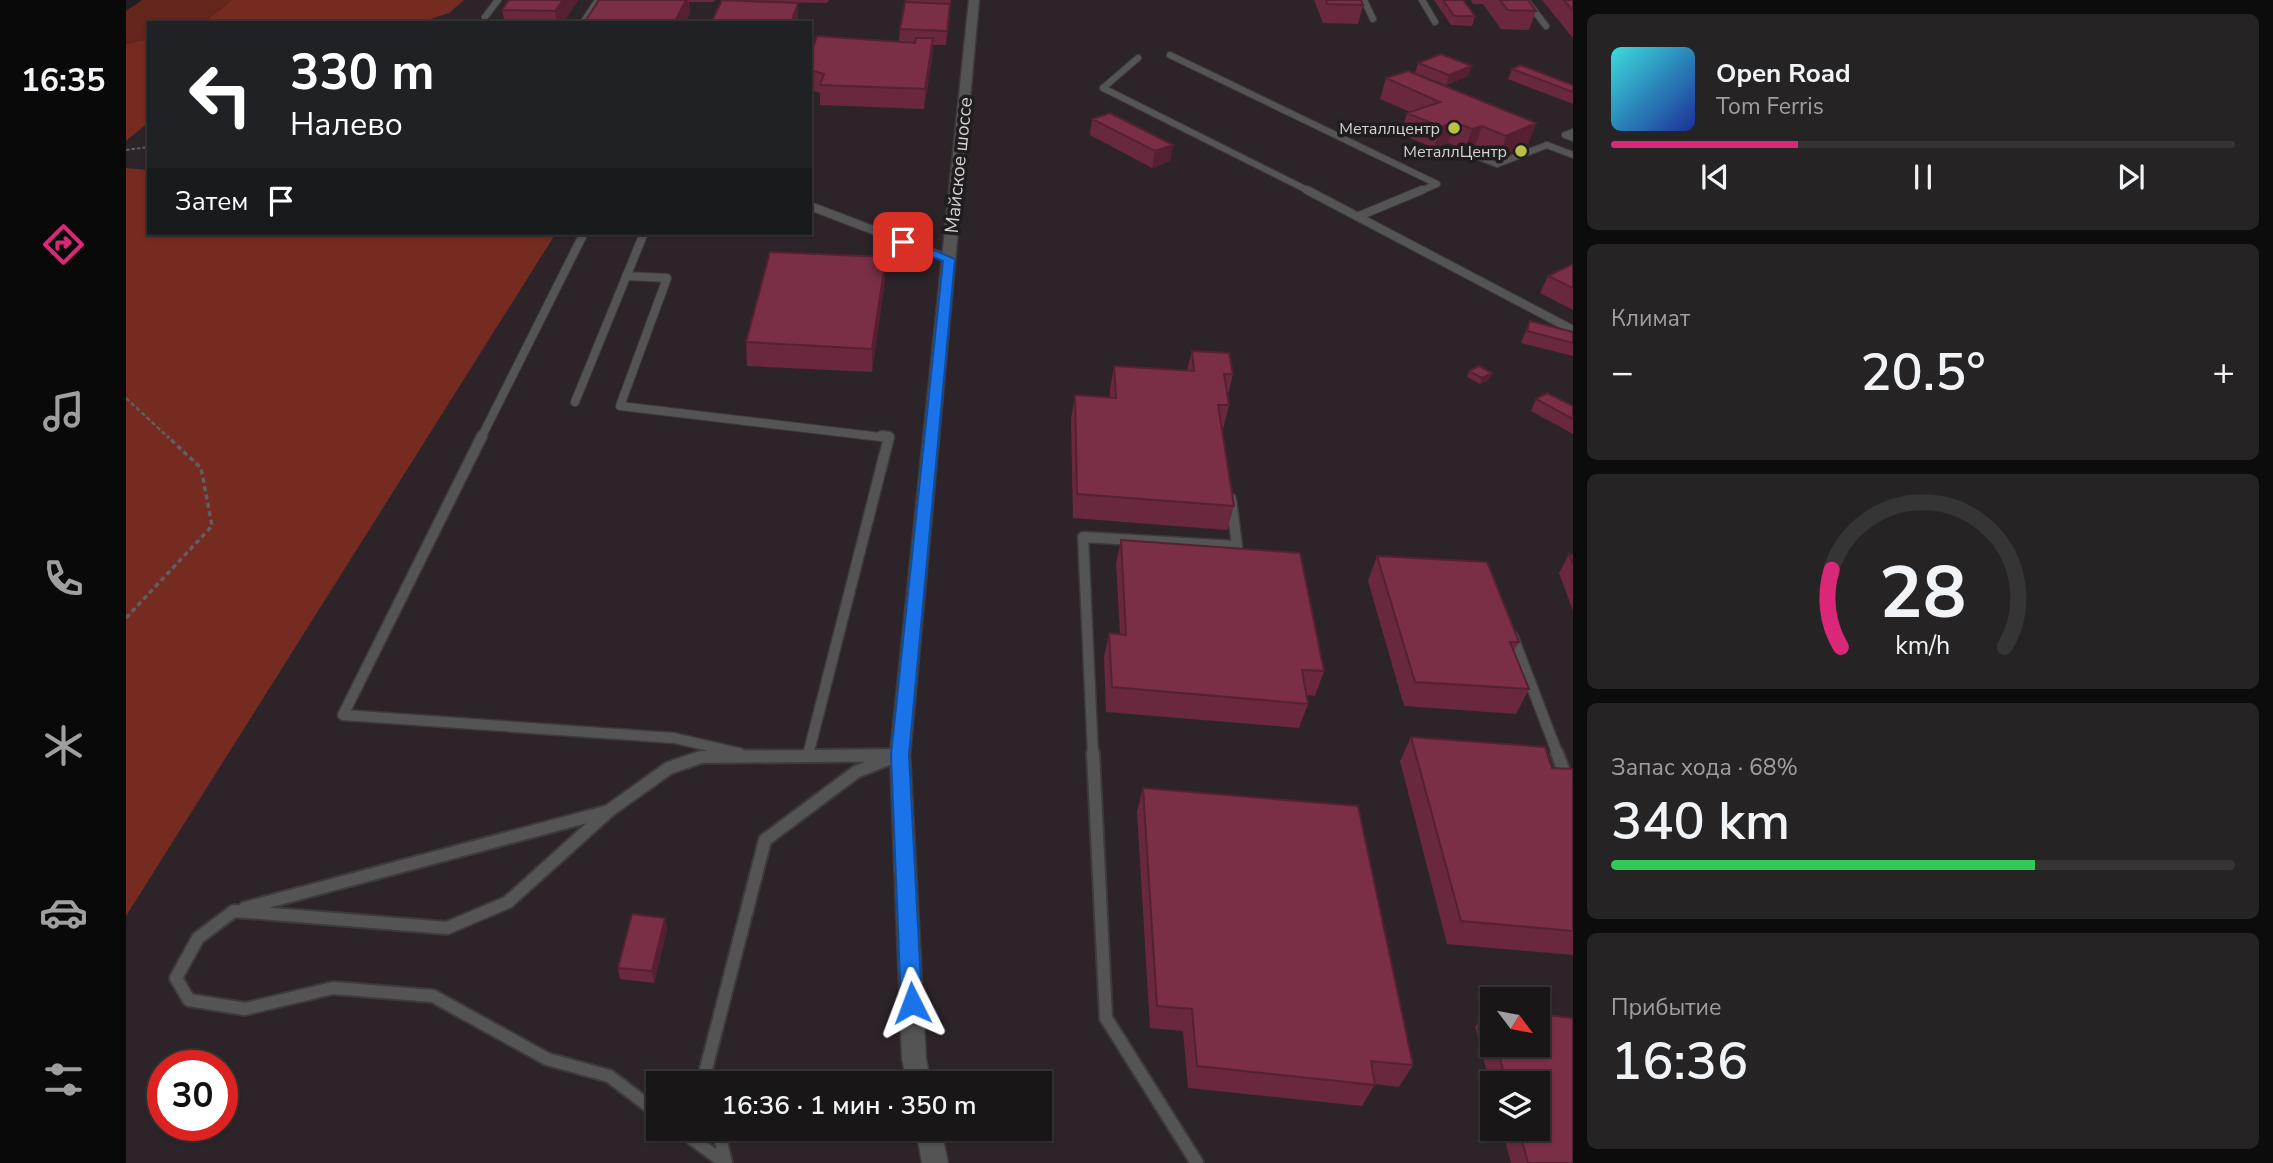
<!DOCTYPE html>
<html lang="ru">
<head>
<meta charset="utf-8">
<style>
  body { margin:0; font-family:"Nunito Sans",sans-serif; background:#252324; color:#f1f3f6; height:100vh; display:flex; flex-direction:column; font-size:26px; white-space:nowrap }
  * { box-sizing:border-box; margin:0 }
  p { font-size:23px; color:#9f9fa1 }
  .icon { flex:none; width:38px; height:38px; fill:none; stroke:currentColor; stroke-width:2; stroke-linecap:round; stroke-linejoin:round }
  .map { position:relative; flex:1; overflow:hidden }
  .drawer { display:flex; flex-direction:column; gap:14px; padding:14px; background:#0d0c0d; width:700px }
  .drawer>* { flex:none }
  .hud { position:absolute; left:21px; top:21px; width:665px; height:214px; border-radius:0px; box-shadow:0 2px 5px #0004,0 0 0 2px #363536; background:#202124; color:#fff; overflow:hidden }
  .needle { width:46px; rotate:122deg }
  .buttons { position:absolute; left:1354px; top:987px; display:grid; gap:14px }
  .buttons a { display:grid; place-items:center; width:70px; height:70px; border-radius:0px; background:#181617; box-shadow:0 2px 5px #0004,0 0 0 2px #363536; font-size:35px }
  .speed { position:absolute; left:21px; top:1050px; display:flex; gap:14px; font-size:35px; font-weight:700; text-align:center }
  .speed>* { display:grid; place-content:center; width:91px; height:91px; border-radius:50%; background:#181617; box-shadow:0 2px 5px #0004,0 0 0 2px #363536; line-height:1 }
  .speed .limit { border:10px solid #d22; background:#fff; color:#111 }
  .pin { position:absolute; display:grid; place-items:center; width:60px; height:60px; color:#fff; margin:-30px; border-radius:14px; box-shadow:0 4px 10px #0006 }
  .me { position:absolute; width:77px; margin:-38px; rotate:357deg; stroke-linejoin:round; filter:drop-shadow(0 0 5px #0008) }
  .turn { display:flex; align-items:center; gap:24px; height:147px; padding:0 28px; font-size:32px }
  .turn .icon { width:91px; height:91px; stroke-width:2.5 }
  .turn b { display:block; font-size:49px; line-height:60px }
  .then { display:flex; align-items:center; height:66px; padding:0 28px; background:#0003; gap:14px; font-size:26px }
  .big { font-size:52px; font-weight:600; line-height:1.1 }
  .drawer .widget { flex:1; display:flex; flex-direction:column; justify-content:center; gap:10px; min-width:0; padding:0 24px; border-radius:10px; background:#252324 }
  .drawer .dial { align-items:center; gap:0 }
  .dial svg { height:182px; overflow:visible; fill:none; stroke:#363536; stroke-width:7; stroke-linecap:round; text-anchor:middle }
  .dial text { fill:#f1f3f6; stroke:none }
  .song { display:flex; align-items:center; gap:21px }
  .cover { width:84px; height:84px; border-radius:10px; background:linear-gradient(135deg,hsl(180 70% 55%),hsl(230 70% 35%)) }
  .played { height:7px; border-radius:4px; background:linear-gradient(90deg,#db2777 30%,#363536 30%) }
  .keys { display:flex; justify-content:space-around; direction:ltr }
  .heat { display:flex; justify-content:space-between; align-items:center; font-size:38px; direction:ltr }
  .charge { height:10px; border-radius:5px; background:linear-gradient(90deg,#34c759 68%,#363536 0) }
  .trip { position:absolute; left:520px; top:1071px; width:406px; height:70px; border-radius:0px; background:#181617; box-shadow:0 2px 5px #0004,0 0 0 2px #363536; font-weight:600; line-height:70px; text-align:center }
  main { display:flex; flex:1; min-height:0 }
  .tab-bar { display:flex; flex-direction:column; width:126px; justify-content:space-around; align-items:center; background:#0a0909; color:#9f9fa1 }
  .tab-bar .icon { width:49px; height:49px }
  .tab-bar .current { color:#db2777 }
  .tab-bar b { font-size:32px; color:#f1f3f6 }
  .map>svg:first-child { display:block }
</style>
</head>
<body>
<main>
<nav class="tab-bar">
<b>16:35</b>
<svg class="icon current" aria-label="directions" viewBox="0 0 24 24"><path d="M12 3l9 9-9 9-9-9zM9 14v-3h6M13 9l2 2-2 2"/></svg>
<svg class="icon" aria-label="music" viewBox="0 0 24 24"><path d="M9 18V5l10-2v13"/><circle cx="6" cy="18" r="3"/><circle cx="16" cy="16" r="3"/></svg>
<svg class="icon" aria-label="phone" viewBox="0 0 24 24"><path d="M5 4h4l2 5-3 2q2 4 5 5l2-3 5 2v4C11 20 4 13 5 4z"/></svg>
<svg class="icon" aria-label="climate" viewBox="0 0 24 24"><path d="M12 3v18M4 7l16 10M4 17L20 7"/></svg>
<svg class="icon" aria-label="car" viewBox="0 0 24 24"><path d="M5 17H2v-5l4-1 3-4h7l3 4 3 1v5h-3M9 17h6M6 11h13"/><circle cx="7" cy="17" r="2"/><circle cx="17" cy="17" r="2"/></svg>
<svg class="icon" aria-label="filters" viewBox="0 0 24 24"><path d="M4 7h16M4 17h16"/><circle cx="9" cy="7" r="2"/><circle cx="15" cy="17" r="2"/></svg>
</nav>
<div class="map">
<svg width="1447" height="1163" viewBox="0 0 1447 1163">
  <rect width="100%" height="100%" fill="#201d1f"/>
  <!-- built -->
  <path fill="#2d242a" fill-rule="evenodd" d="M200,0H1447V1163H0V899L430,233H684V23H138ZM1367,999H1412V1045H1367ZM37,1066H96V1125H37ZM532,1083H914V1129H532ZM1367,1083H1412V1129H1367Z
    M23,122V170L0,168V141Z"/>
  <!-- green -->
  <path fill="#63251c" d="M16,0H106L77,23H23V39L0,44V11Z"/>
  <!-- forest -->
  <path fill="#752b20" d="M106,0H338L323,13L292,23H77Z
    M23,39V122L0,141V44Z
    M0,168L23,170V233H430L0,916Z"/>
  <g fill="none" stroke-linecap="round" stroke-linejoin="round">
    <defs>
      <path id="lane-far3" d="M1238,0L1247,19
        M1296,0L1309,22
        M1400,0L1420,26
        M359,17L372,0
        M457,23L472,0
        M1044,55L1311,184L1292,192
        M1012,58L977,88L1185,192
        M1447,132L1439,135L1447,138
        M1348,155L1371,164L1421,145L1447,155"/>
      <path id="lane-far2" d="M1181,190L1447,330
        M684,206L823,259
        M1233,216L1296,190
        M500,276L541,278L494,406L763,438
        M449,402L518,233
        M355,438L458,233"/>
      <path id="lane-far1" d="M356,436L217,715L548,738L613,753
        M1387,637L1432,755
        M682,755L763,437L756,436
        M757,755H774
        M967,755L957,537L1111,546L1105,499"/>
      <path id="lane" d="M967,753L980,1018L1071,1163
        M1431,753L1447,796
        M682,756L683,753
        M119,908L483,811
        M583,1083L580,1069L639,840L730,772L767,757
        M532,1113L483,1076L421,1059L307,996L207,988L119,1009L63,1000L50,978L72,938L108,911L321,928L382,902L484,810L543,768L575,757L774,755
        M553,1129L599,1163
        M592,1129L600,1163"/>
      <path id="street" d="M843,0H853L784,755L800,1059L805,1083H781L776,1059L764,755Z
        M790,1129H815L822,1163H796Z"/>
    </defs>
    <!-- lane-far3 casing -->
    <use href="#lane-far3" stroke="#3d3a3c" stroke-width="8"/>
    <!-- lane-far2 casing -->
    <use href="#lane-far2" stroke="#3d3a3c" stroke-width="10"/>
    <!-- lane-far1 casing -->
    <use href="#lane-far1" stroke="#3d3a3c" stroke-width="13"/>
    <!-- lane casing -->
    <use href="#lane" stroke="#3d3a3c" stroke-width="16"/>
    <!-- street casing -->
    <use href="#street" stroke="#3d3a3c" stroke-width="3"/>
    <!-- path-far2 -->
    <path stroke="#615e60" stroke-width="2" stroke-dasharray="3.5 2" stroke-linecap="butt" d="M0,150L23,147"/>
    <!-- path-far1 -->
    <path stroke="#615e60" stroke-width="2.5" stroke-dasharray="4.5 2.5" stroke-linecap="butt" d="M0,398L43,438"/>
    <!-- path -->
    <path stroke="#615e60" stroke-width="3.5" stroke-dasharray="5 3.5" stroke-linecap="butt" d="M0,618L86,526L75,468L41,436"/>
    <!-- lane-far3 -->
    <use href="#lane-far3" stroke="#555455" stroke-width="6"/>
    <!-- lane-far2 -->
    <use href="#lane-far2" stroke="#555455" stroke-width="8"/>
    <!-- lane-far1 -->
    <use href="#lane-far1" stroke="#555455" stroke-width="10"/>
    <!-- lane -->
    <use href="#lane" stroke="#555455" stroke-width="12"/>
    <!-- street -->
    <use href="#street" fill="#555455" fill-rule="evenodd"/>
  </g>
  <!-- wall -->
  <path fill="#69283d" d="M452,0L437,23H379L376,10Z
    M473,0H589L588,2H563L564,14Z
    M619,0H703L701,3L643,2L672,18L670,23H585L619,1Z
    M780,0H825L820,45H807L806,58L798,109L694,105V93L684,90V56L773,41L774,29Z
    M1188,0H1235L1237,5L1232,24L1197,23Z
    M1308,0H1337L1349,16L1346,26L1325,25Z
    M1345,0H1402L1410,11L1403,30L1375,29L1357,4H1347Z
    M1416,0H1447V37H1446Z
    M1292,63L1342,76L1320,85L1289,73Z
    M1386,69L1447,85V104L1382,79Z
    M1260,78L1410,123L1402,144L1373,157L1349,147L1339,150L1322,143L1308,148L1275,134L1281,113L1284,112L1254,99Z
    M966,119L1047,145L1044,161L1026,168L964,135Z
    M1447,264V310L1414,293L1422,276Z
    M759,280L746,372L621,366L620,342Z
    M1404,321L1447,332V356L1395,343Z
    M1066,351L1107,374L1102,395L1103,405L1097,429H1096L1108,506L1101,530L947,518L945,419L949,395L984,397V389L988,366L1061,370Z
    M1343,371L1363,379L1354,384L1341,377Z
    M1410,399L1447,406V434L1405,411Z
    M995,540L1198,671L1189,696L1181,695L1182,704L1173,728L980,712L978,658L983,633L994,634L990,564Z
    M1443,554L1447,555V611L1433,573Z
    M1251,556L1393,642L1388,651L1403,689L1390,714L1278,706L1242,581Z
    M1285,737L1426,768L1447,769V955L1321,944L1274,761Z
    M1017,788L1287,1065L1273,1087L1249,1084L1236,1106L1062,1088L1057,1031L1024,1028L1011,812Z
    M539,918L541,929L528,983L494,979L492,968Z
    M1361,1010H1367V1045H1412L1447,1163H1385L1376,1129H1412V1083H1367V1095L1349,1027Z"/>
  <!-- shaded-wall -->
  <path fill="#552132" d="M437,0H452L437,23H431L429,11Z
    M560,0H562L564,14L559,23H548Z
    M672,3V18L670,23H665Z
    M824,4V18L820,45L821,31Z
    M807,38L806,58L798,109L799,89Z
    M1346,66L1342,76L1320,85L1323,75Z
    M1329,122L1322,143L1308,148L1315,127Z
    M1410,123L1402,144L1373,157L1380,136Z
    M1356,126L1349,147L1339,150L1346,129Z
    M1047,145L1044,161L1026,168L1029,151Z
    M760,257L759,280L746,372V349Z
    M1366,373L1363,379L1354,384L1356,378Z
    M539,918L541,929L528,983L526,971Z"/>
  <!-- building -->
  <path fill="#7a2f47" stroke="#552132" stroke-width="2" d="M383,0H437L429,11L376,10Z
    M473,0H560L548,23H458Z
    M596,0L672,3L665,23H585Z
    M1200,0H1235L1237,5L1201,4Z
    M1317,0H1337L1349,16H1328Z
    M1374,0H1402L1410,11L1382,10Z
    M1438,0H1447V11Z
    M779,2L824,4L821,31L774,29Z
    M691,36L789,43L790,38H807L799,89L694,85L698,74L684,70V56Z
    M1315,54L1346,66L1323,75L1292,63Z
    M1394,65L1447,85V92L1386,69Z
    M1282,71L1410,123L1380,136L1356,126L1346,129L1329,122L1315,127L1281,113L1314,102L1260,78Z
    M984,113L1047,145L1029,151L966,119Z
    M644,252L760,257L746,349L620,342Z
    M1447,264V288L1422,276Z
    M1404,321L1447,332V343L1401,331Z
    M1066,351L1103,353L1107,374H1098L1103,405H1092L1108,506L951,494L949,395L990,398L988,366L1068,371Z
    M1353,366L1366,373L1356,378L1343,371Z
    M1421,393L1447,406V419L1410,399Z
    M995,540L1174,553L1198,671L1176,670L1182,704L986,687L983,633L1000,635Z
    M1443,554L1447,555V565Z
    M1251,556L1361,562L1393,642H1384L1403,689L1289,682Z
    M1285,737L1419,747L1426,768L1447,769V931L1335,921Z
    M1017,788L1232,806L1287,1065L1245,1061L1249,1085L1071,1066L1066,1009L1031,1006Z
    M506,914L539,918L526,971L492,968Z
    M1361,1010H1367V1032Z
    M1412,1014L1447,1018V1163H1402L1393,1129H1412V1083H1381L1370,1045H1412Z"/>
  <!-- route -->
  <path fill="#1a73e8" stroke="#114b97" stroke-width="2" d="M773,239H781L829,259L783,755L796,1003L793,1010L786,1013L778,1010L775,1003L765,755L817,261L773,244Z"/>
  <!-- markers -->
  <g fill="#bac045" stroke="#201d1f" stroke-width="2.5">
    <circle cx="1328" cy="128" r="7"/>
    <circle cx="1395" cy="151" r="7"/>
  </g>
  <g text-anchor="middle" stroke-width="7" stroke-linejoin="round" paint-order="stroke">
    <!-- far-poi labels -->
    <g font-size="16" fill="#d4d2d3" stroke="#201d1f" text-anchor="end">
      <text x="1314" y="134">Металлцентр</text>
      <text x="1381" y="157">МеталлЦентр</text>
    </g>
    <!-- street labels -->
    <g font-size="19" fill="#d4d2d3" stroke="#201d1f">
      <text transform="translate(832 165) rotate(-84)" y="7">Майское шоссе</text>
    </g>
  </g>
</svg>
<div class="buttons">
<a><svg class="needle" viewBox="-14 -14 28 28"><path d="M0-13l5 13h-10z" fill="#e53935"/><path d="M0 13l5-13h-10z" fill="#9f9fa1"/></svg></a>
<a><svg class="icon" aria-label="layers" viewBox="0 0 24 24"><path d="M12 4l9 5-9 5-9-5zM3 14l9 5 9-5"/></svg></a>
</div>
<div class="speed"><div class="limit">30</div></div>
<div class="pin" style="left:777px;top:242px;background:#d93025"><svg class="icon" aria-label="arrive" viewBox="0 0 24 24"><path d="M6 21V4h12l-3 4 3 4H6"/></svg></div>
<svg class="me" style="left:786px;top:1003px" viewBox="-20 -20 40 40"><path d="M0-17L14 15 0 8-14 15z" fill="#1a73e8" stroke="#fff" stroke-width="4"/></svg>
<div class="trip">16:36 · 1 мин · 350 m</div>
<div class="hud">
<div class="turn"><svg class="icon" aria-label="left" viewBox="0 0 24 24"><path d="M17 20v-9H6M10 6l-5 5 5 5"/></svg><div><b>330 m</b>Налево</div></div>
<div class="then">Затем<svg class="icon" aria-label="arrive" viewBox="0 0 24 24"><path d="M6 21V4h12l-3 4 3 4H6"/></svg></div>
</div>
</div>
<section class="drawer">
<div class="widget">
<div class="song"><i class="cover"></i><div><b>Open Road</b><p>Tom Ferris</p></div></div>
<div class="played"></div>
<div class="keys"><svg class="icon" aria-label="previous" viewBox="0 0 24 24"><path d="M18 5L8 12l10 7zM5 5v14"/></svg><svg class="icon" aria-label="pause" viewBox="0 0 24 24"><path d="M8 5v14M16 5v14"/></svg><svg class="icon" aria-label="next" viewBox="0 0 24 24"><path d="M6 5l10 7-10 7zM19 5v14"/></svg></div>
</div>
<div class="widget"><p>Климат</p>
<div class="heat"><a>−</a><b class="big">20.5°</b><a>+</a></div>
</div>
<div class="widget dial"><svg viewBox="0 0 100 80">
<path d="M14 69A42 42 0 1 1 86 69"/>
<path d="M14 69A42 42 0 0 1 10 35" stroke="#db2777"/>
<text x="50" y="56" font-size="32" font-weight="700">28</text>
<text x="50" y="72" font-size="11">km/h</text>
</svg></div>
<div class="widget"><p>Запас хода · 68%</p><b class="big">340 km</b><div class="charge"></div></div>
<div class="widget"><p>Прибытие</p><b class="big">16:36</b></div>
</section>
</main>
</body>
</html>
